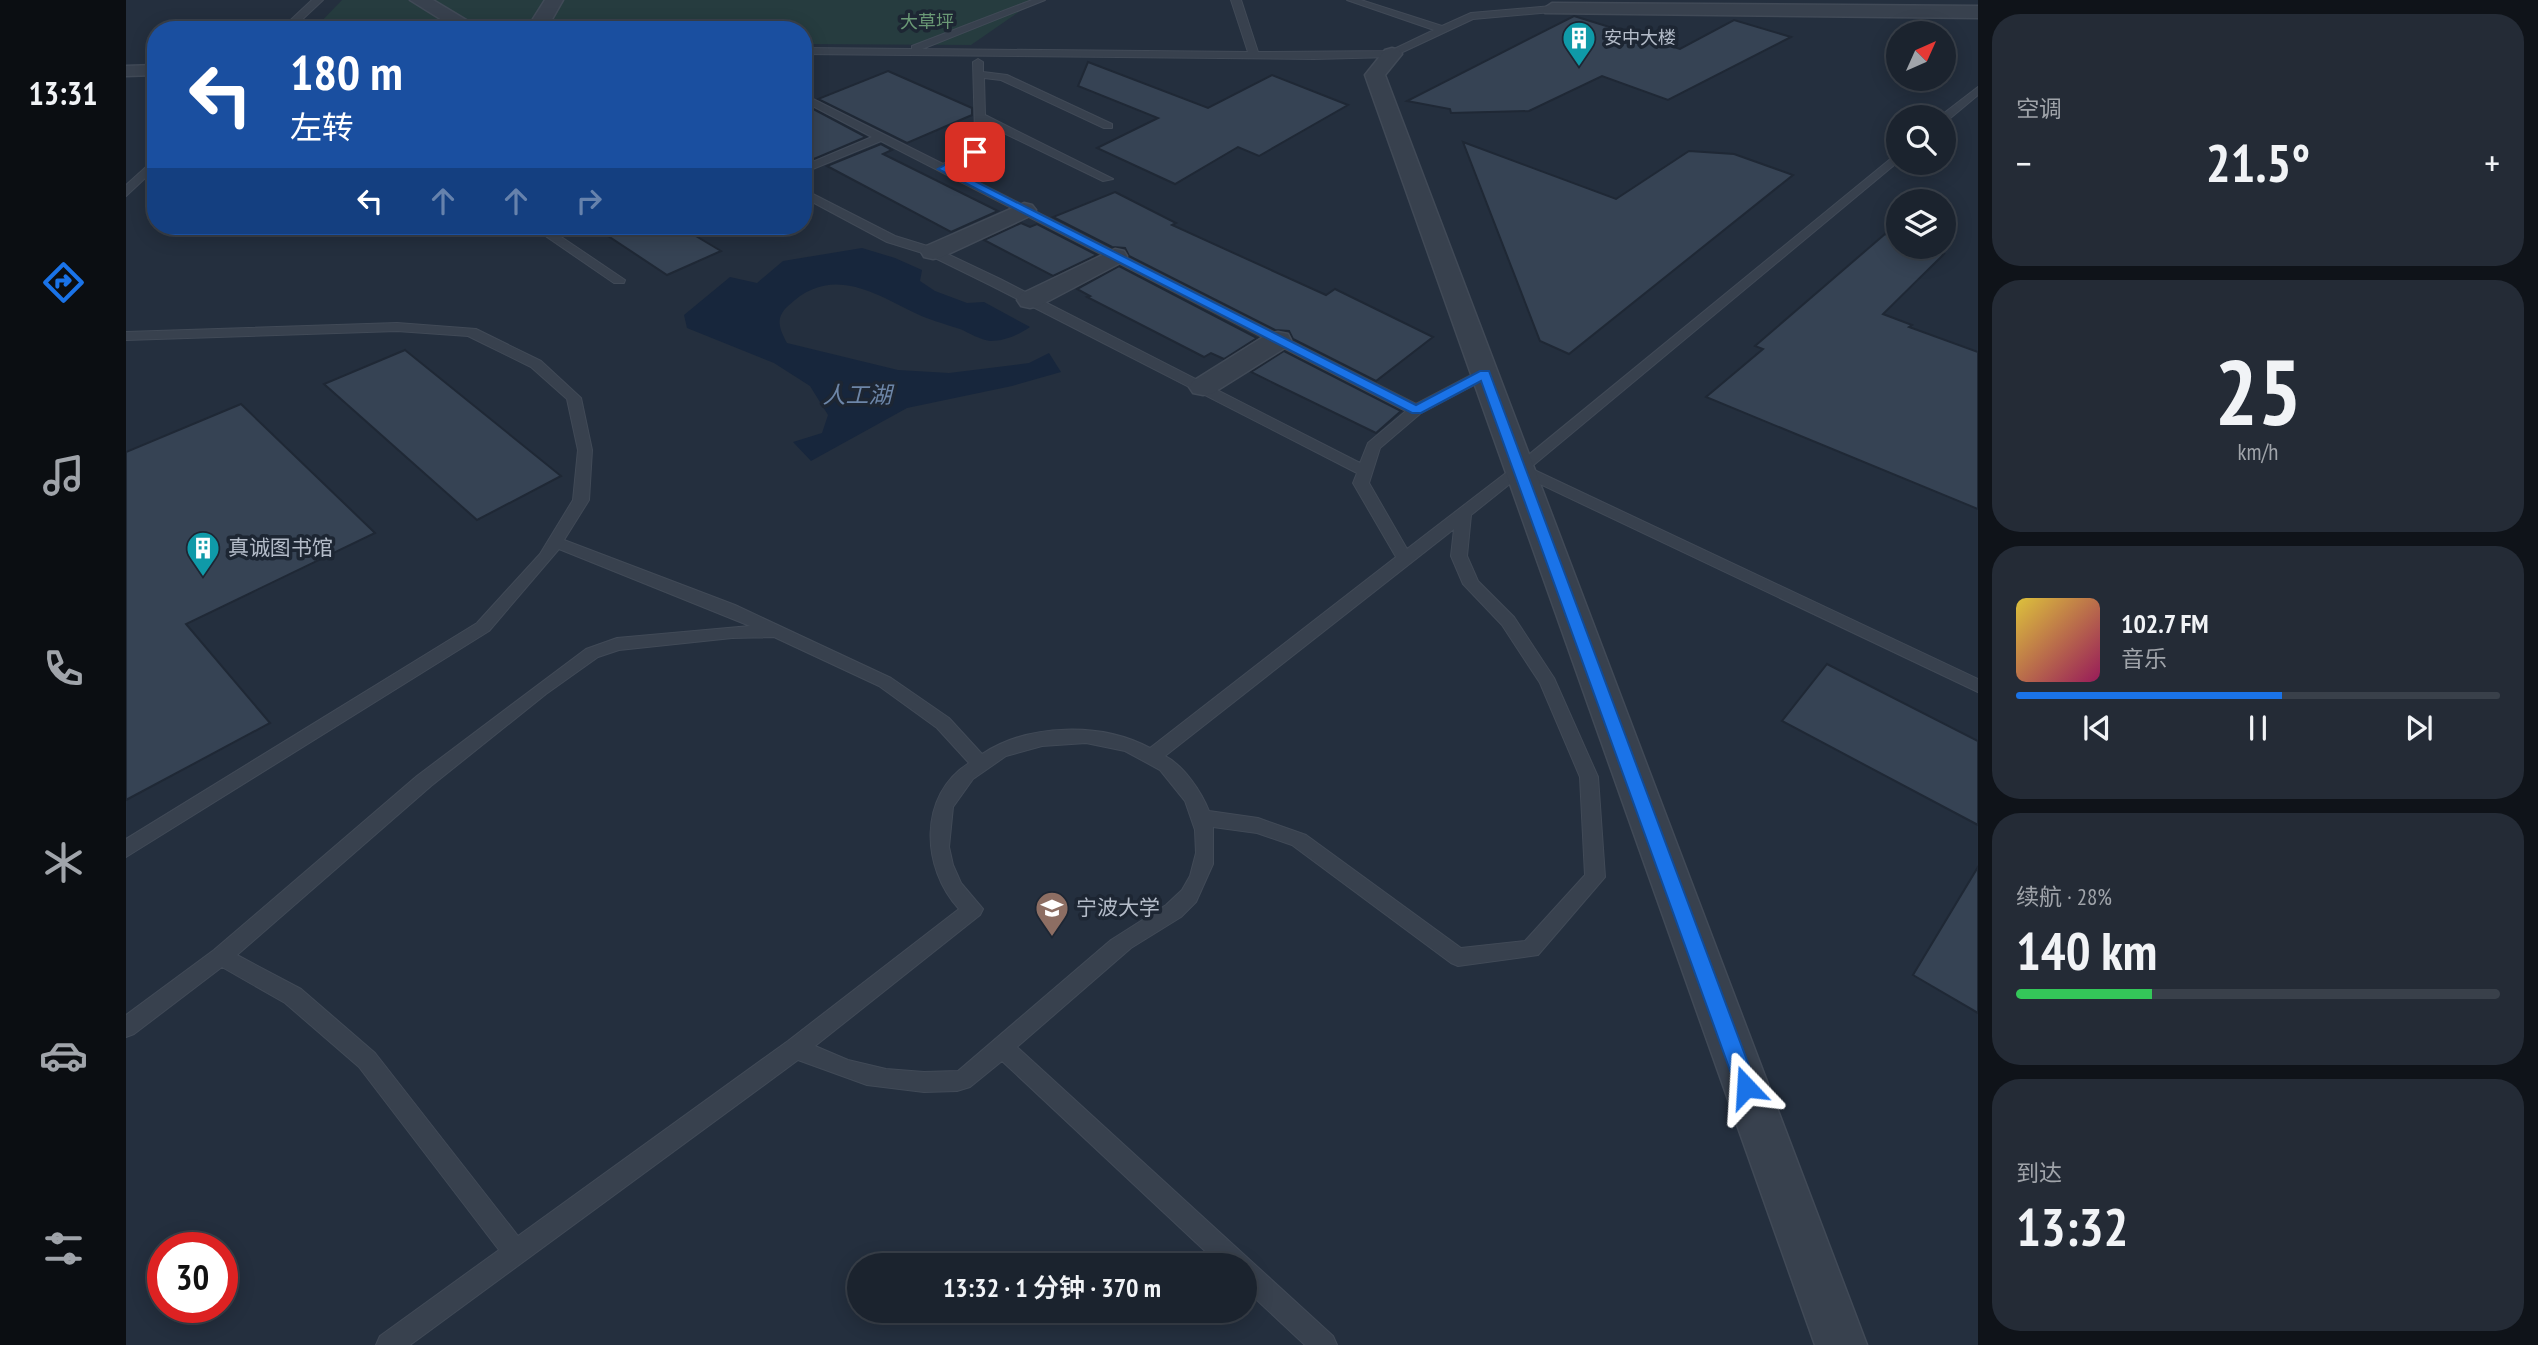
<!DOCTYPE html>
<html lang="zh">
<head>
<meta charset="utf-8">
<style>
  body { margin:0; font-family:"PT Sans Narrow","Noto Sans SC",sans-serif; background:#242b36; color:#f1f3f6; height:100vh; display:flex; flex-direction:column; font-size:26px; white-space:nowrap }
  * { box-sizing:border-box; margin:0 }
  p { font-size:23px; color:#a0a4aa }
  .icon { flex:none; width:38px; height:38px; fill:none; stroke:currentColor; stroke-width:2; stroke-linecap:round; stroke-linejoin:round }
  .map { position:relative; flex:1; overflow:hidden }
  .side { display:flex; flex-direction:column; gap:14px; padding:14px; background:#0f1319; width:560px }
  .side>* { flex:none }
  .guide { position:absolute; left:21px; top:21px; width:665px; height:214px; border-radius:28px; box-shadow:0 4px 18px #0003,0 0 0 2px #39404a; background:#1a4fa0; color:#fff; overflow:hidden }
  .needle { width:46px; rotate:45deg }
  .tools { position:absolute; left:1760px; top:21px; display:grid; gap:14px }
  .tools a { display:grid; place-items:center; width:70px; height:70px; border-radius:50%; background:#1b232e; box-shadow:0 4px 18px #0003,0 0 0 2px #39404a; font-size:35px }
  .speed { position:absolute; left:21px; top:1232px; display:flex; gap:14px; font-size:35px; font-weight:700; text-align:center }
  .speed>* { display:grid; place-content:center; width:91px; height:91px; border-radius:50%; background:#1b232e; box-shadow:0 4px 18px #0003,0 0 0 2px #39404a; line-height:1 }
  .speed .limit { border:10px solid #d22; background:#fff; color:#111 }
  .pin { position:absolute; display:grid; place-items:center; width:60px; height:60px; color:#fff; margin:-30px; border-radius:14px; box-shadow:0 4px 10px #0006 }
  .me { position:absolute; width:77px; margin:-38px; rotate:340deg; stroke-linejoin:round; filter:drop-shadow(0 0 5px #0008) }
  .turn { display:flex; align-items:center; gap:24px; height:147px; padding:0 28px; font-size:32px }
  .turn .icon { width:91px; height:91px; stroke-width:2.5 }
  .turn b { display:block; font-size:49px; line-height:60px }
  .lanes { display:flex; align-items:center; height:66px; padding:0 28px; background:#0003; justify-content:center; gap:35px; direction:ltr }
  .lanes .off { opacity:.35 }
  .big { font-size:52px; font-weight:600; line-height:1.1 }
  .side .card { flex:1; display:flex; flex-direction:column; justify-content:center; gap:10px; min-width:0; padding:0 24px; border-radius:28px; background:#242b36 }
  .side .dial { align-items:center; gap:0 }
  .dial b { font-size:91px; line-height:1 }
  .song { display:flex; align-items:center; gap:21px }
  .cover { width:84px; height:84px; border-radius:10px; background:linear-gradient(135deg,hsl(50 70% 55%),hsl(330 70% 35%)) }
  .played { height:7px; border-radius:4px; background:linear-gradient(90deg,#1a73e8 55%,#39404a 55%) }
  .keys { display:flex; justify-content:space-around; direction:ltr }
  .heat { display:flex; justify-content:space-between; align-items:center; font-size:38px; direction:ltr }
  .charge { height:10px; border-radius:5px; background:linear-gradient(90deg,#34c759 28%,#39404a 0) }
  .trip { position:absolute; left:721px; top:1253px; width:410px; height:70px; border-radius:35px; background:#1b232e; box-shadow:0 4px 18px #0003,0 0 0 2px #39404a; font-weight:600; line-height:70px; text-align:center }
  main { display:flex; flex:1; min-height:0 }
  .dock { display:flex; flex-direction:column; width:126px; justify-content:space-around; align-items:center; background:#0b0e12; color:#a0a4aa }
  .dock .icon { width:49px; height:49px }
  .dock .selected { color:#1a73e8 }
  .dock b { font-size:32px; color:#f1f3f6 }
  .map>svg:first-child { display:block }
</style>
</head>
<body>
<main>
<nav class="dock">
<b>13:31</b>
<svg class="icon selected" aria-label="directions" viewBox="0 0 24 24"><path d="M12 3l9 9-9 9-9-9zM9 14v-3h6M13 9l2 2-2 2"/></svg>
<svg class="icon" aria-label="music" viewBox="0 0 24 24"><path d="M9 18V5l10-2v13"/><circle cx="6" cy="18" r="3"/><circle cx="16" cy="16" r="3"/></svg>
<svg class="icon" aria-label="phone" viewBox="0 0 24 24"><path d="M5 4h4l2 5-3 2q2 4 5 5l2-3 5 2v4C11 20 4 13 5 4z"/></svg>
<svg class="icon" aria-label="climate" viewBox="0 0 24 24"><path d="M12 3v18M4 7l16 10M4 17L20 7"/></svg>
<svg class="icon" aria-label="car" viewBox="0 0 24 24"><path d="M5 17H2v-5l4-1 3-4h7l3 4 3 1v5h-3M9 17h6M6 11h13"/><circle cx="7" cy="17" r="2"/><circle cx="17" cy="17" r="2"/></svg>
<svg class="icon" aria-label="filters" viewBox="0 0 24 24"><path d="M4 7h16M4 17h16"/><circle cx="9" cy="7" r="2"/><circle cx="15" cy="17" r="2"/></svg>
</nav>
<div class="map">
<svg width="1852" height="1345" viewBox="0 0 1852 1345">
  <rect width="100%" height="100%" fill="#242f3e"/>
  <!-- green -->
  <path fill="#263c3f" d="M216,0H910L845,45L677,44V30H187Z"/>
  <!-- water -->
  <path fill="#17263c" d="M736,248L769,258L796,270L794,281L809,291L841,303L858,302L904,327C892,335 879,341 864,341C855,340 843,333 834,329C819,324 803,320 789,313C745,291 704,265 662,306C649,318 653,328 661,343L772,370L823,373L903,363L923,353L935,372L886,386L781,408L685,461L667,442L696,433L702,415L684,386L648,363L561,328L558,315L604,277L631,283L657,261Z"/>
  <!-- building -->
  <path fill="#364354" stroke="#1f2835" stroke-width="2" d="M1448,16L1554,49L1608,20L1665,37L1542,100L1476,76L1403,111L1325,113L1324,109L1281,101Z
    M962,62L1082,108L1146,75L1222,105L1133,156L1112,147L1049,184L971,148L1032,118L952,86Z
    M762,71L846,108V115L781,143L692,99Z
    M677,104H678L740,137L688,159L677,153Z
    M1337,142L1490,199L1563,151L1608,154L1667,175L1443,354L1414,341Z
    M755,144L766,150L757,154L872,211L825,232L701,166Z
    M989,192L1050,223L1046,225L1200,295L1209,289L1307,337L1250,381L1167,339L1163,331L1149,330L1003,256L999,248L986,247L927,217Z
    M895,223L904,227L911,224L971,255L927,276L858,240Z
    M467,226H553L595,251L541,275Z
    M1759,234L1773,239V247H1797L1818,254L1757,314L1786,325L1783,327L1852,352V509L1580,397L1637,349L1629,346Z
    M993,266L1131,338L1098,359L1085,353L1078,357L961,297L964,296L951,289Z
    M279,350L435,476L351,520L198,384Z
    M1158,351L1275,411L1250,433L1125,372Z
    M115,404L249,533L60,624L144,723L0,800V452Z
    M1701,664L1852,741V825L1656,721Z
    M1852,867V1013L1787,975Z"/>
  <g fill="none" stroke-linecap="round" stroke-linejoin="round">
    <defs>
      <path id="service" d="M186,0H197L165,30H154Z
        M906,0H919L796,49L1122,52L1105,0H1115L1132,52L1264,51L1308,30L1221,0H1235L1316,26L1345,13L1426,6L1431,9L1426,12L1347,19L1266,57L1188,59L677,54V48L786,49V46Z
        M852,59L857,62V72L881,75L986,124V128H978L875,80L858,78L859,115L987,179L977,181L859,124L853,154L826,169L1290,404L1353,371H1363V377L1295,413L1254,448L1243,483L1281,549L1389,466L1773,152V161L1404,468L1852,679V692L1395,475L1345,515L1341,556L1352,581L1388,617L1428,678L1472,777L1479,877L1412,955L1332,966L1325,963L1166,845L1131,833L1087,827V864L1070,902L1055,917L1005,948L891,1047L1207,1336L1211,1345H1179L1118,1288V1265H1094L876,1061L844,1087L831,1091L798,1092L741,1085L672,1060L284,1345H250L254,1336L373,1250L233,1067L159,1003L96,967L8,1034L0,1037V1015L88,950L291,776L460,649L491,638L624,626L433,549L363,631L0,857V839L351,623L414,554L447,500L452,450L441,399L405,367L342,336L271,331L0,340V332L271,323L350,329L415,361L455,398L466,450L463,500L438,540L609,605L765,678L823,718L856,754C903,723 976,722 1024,748L1270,557L1227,483L1231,473L864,285L803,255L761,242L677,197V189L769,236L811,249L874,279L1234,463L1242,443L1280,411L755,141L677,173V166L746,137L677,101V94L817,164L844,150L849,132L847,62ZM1328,529L1325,556L1337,584L1376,625L1414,683L1454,777L1459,875L1399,941L1335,948L1180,835L1132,818L1083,811C1075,791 1058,766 1039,756ZM648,637L753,686L811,728L843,763C792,795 795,868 833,909L662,1041L392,1236L249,1053L175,989L111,955L305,786L420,694L472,657L493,650L606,638ZM960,743L999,751L1034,770L1059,801L1069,830L1070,853L1064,876L1056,890L1040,905L985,940L832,1071L798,1072L760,1069L722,1060L689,1046L854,915L857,909L835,883L827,865L823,847L827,807L847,779L880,756L916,746Z
        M1852,87V95L1822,120L1813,117Z
        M30,158V168L0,196V185Z
        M405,226H419L499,280L498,283H488Z"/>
      <path id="pedestrian" d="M30,65V75L0,76V66Z"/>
      <path id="minor" d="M284,0H307L357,30H332Z
        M419,0H437L420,30H400Z
        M1426,3L1852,6V18L1419,13L1417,9Z
        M1266,48L1273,50L1276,54L1259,75L1741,1345H1689L1239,75L1259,50Z
        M898,203L906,205L910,210L906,215L816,257L807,259L798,257L795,252L798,247Z
        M989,249L998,251L1001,256L998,261L913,306L904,308L895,306L891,300L895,294Z
        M1152,332L1162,334L1165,340L1162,346L1087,393L1077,395L1067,393L1063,387L1067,381L1142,334Z"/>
    </defs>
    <!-- service casing -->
    <use href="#service" stroke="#414a57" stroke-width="2"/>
    <!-- pedestrian casing -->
    <use href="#pedestrian" stroke="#414a57" stroke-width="3"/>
    <!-- minor casing -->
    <use href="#minor" stroke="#414a57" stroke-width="3"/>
    <!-- service -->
    <use href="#service" fill="#38414e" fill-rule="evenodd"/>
    <!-- pedestrian -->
    <use href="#pedestrian" fill="#38414e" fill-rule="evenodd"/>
    <!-- minor -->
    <use href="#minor" fill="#38414e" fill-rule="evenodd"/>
  </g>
  <!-- route -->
  <path fill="#1a73e8" stroke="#114b97" stroke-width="2" d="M845,150L854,152L825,169L1290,405L1354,371H1363L1631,1087L1628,1094L1620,1097L1613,1094L1610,1087L1355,381L1295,413H1286L812,169Z"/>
  <!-- icons -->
  <defs>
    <symbol id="building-pin" viewBox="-11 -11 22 30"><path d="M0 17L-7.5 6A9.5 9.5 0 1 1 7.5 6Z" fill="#0f9aa8" stroke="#1d2633"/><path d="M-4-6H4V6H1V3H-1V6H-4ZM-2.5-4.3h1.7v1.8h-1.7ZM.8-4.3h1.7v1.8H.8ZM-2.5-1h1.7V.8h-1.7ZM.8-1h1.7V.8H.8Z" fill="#fff"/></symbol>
    <symbol id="university-pin" viewBox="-11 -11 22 30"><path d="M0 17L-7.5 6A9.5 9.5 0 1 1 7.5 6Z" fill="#8d6e63" stroke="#1d2633"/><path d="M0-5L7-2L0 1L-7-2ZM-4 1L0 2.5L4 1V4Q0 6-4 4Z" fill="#fff"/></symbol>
  </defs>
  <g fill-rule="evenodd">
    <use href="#building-pin" x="1434" y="19" width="38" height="52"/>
    <use href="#building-pin" x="58" y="529" width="38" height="52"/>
    <use href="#university-pin" x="907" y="889" width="38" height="52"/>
  </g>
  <g text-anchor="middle" stroke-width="7" stroke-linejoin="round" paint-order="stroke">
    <!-- far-park labels -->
    <g font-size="18" fill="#6b9a76" stroke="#1d2633">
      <text x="801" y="28">大草坪</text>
    </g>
    <!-- far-poi labels -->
    <g font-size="18" fill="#b4bcc9" stroke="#1d2633" text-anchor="start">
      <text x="1478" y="44">安中大楼</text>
    </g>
    <!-- poi labels -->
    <g font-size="21" fill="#b4bcc9" stroke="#1d2633" text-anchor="start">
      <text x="102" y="555">真诚图书馆</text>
      <text x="950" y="915">宁波大学</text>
    </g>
    <!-- water labels -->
    <g font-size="23" font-style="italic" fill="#6d86a8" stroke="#1d2633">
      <text x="731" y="403">人工湖</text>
    </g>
  </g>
</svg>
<div class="tools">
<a><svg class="needle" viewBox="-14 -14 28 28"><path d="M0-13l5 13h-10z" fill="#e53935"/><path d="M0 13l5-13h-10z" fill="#a0a4aa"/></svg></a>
<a><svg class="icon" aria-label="search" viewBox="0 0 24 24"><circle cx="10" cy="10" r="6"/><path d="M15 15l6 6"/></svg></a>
<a><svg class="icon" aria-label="layers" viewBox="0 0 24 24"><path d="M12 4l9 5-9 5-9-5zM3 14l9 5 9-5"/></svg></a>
</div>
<div class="speed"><div class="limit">30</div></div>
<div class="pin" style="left:849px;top:152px;background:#d93025"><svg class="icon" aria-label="arrive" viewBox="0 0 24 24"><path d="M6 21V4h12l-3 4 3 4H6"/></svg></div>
<svg class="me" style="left:1620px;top:1087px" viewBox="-20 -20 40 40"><path d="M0-17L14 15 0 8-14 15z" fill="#1a73e8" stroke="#fff" stroke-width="4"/></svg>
<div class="trip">13:32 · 1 分钟 · 370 m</div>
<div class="guide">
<div class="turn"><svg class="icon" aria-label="left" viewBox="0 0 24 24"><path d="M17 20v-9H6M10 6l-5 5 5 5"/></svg><div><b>180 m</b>左转</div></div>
<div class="lanes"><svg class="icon" aria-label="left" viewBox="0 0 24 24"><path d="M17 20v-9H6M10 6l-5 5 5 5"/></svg><svg class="icon off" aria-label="ahead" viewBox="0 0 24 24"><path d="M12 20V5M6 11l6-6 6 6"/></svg><svg class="icon off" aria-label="ahead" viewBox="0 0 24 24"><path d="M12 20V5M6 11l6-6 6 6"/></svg><svg class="icon off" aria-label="right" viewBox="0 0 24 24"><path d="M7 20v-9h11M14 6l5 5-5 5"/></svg></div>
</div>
</div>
<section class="side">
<div class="card"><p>空调</p>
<div class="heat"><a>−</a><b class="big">21.5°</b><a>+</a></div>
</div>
<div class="card dial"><b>25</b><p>km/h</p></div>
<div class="card">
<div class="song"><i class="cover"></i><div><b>102.7 FM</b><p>音乐</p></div></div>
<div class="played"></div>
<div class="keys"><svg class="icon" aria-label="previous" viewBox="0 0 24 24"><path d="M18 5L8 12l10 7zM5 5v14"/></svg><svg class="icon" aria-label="pause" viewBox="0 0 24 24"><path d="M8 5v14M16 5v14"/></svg><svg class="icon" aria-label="next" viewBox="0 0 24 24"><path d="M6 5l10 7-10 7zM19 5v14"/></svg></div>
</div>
<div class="card"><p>续航 · 28%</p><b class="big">140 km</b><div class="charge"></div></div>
<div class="card"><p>到达</p><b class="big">13:32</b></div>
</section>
</main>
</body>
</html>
